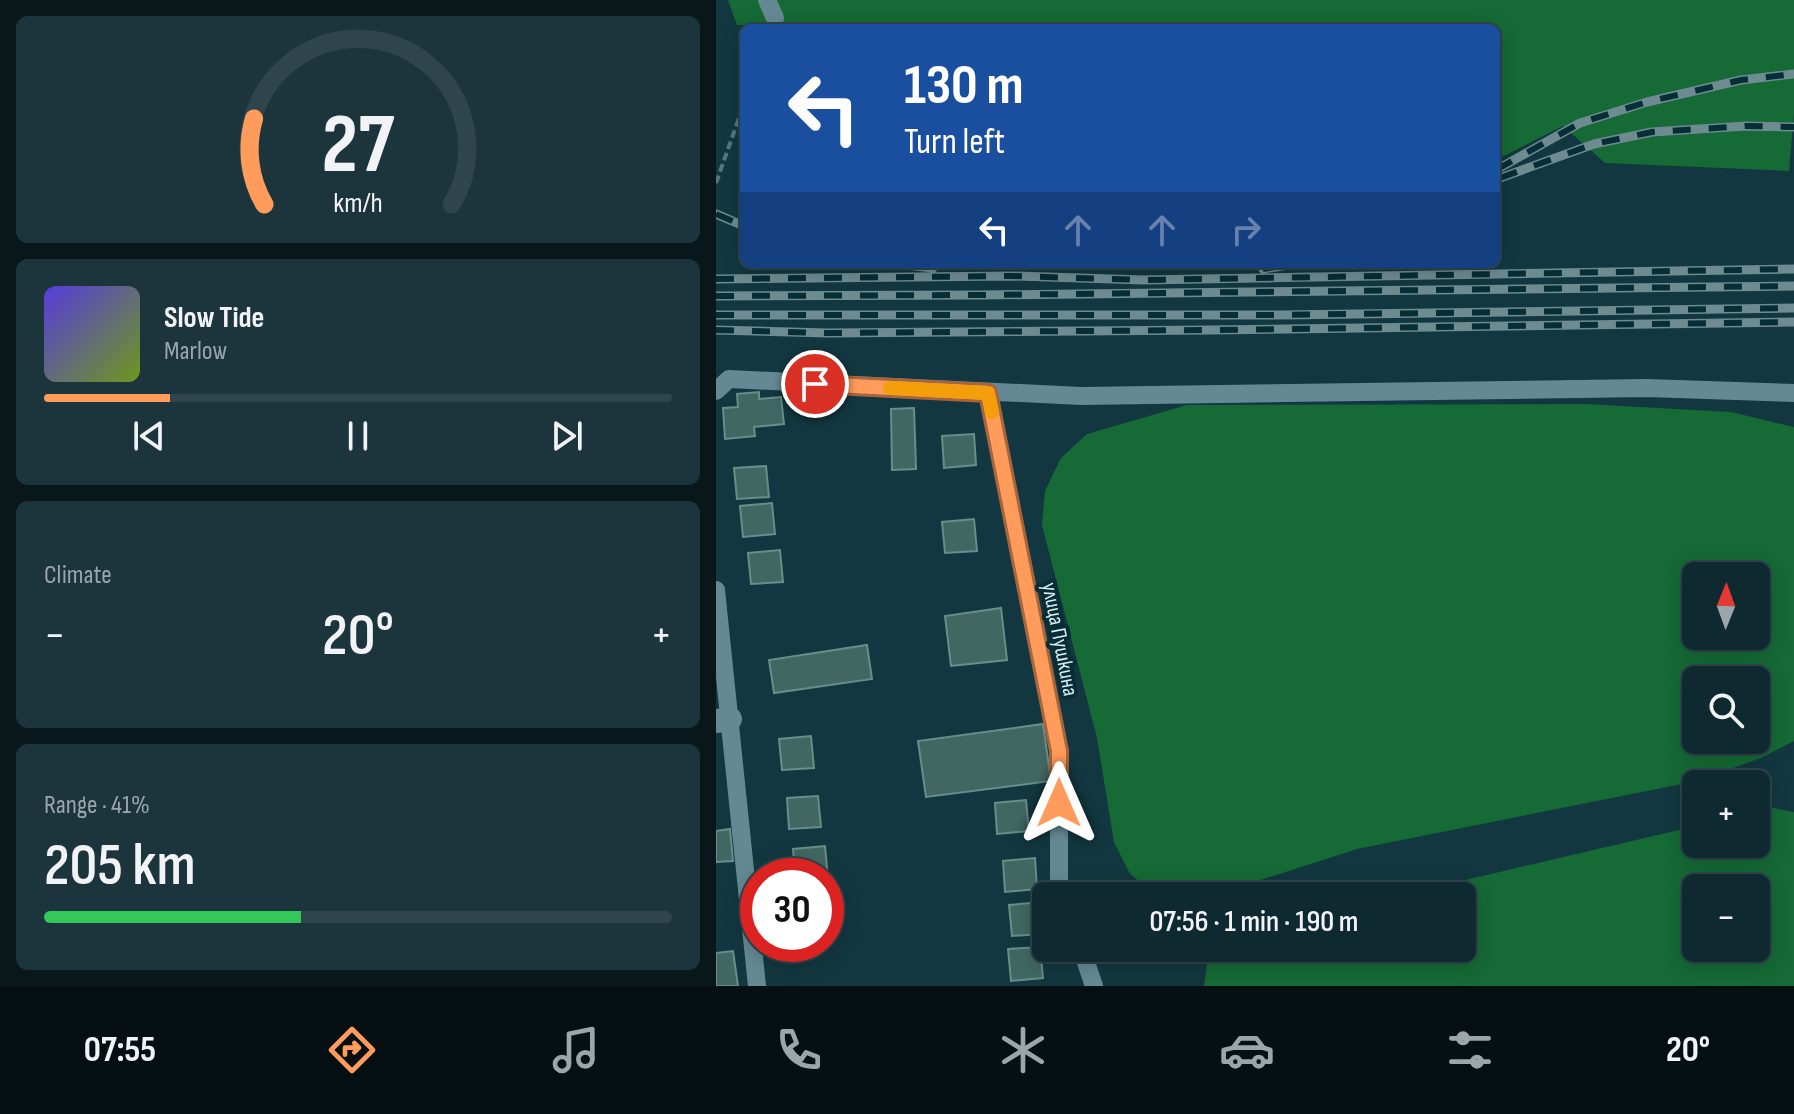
<!DOCTYPE html>
<html lang="en">
<head>
<meta charset="utf-8">
<style>
  body { margin:0; font-family:"Sofia Sans Condensed",sans-serif; background:#1c353c; color:#f1f3f6; height:100vh; display:flex; flex-direction:column; font-size:30px; white-space:nowrap }
  * { box-sizing:border-box; margin:0 }
  p { font-size:26px; color:#9ba6ab }
  .icon { flex:none; width:44px; height:44px; fill:none; stroke:currentColor; stroke-width:2; stroke-linecap:round; stroke-linejoin:round }
  .map { position:relative; flex:1; overflow:hidden }
  .details { display:flex; flex-direction:column; gap:16px; padding:16px; background:#08171a; width:716px }
  .details>* { flex:none }
  .top-card { position:absolute; left:24px; top:24px; width:760px; height:244px; border-radius:12px; box-shadow:0 4px 20px #0003,0 0 0 2px #2e454c; background:#1a4fa0; color:#fff; overflow:hidden }
  .needle { width:52px; rotate:1deg }
  .controls { position:absolute; left:966px; top:562px; display:grid; gap:16px }
  .controls a { display:grid; place-items:center; width:88px; height:88px; border-radius:12px; background:#0e2930; box-shadow:0 4px 20px #0003,0 0 0 2px #2e454c; font-size:40px }
  .speed { position:absolute; left:24px; top:858px; display:flex; gap:16px; font-size:40px; font-weight:700; text-align:center }
  .speed>* { display:grid; place-content:center; width:104px; height:104px; border-radius:50%; background:#0e2930; box-shadow:0 4px 20px #0003,0 0 0 2px #2e454c; line-height:1 }
  .speed .limit { border:12px solid #d22; background:#fff; color:#111 }
  .pin { position:absolute; display:grid; place-items:center; width:68px; height:68px; color:#fff; margin:-34px; border:4px solid #fff; border-radius:50%; box-shadow:0 2px 8px #0007 }
  .me { position:absolute; width:88px; margin:-44px; rotate:0deg; stroke-linejoin:round; filter:drop-shadow(0 0 6px #0008) }
  .turn { display:flex; align-items:center; gap:28px; height:168px; padding:0 32px; font-size:36px }
  .turn .icon { width:104px; height:104px; stroke-width:2.5 }
  .turn b { display:block; font-size:56px; line-height:68px }
  .lanes { display:flex; align-items:center; height:76px; padding:0 32px; background:#0003; justify-content:center; gap:40px; direction:ltr }
  .lanes .off { opacity:.35 }
  .big { font-size:60px; font-weight:600; line-height:1.1 }
  .details .widget { flex:1; display:flex; flex-direction:column; justify-content:center; gap:12px; min-width:0; padding:0 28px; border-radius:12px; background:#1c353c }
  .details .dial { align-items:center; gap:0 }
  .dial svg { height:208px; overflow:visible; fill:none; stroke:#2e454c; stroke-width:7; stroke-linecap:round; text-anchor:middle }
  .dial text { fill:#f1f3f6; stroke:none }
  .song { display:flex; align-items:center; gap:24px }
  .cover { width:96px; height:96px; border-radius:12px; background:linear-gradient(135deg,hsl(250 70% 55%),hsl(80 70% 35%)) }
  .played { height:8px; border-radius:4px; background:linear-gradient(90deg,#ff9b5b 20%,#2e454c 20%) }
  .keys { display:flex; justify-content:space-around; direction:ltr }
  .heat { display:flex; justify-content:space-between; align-items:center; font-size:44px; direction:ltr }
  .charge { height:12px; border-radius:6px; background:linear-gradient(90deg,#34c759 41%,#2e454c 0) }
  .trip { position:absolute; left:316px; top:882px; width:444px; height:80px; border-radius:12px; background:#0e2930; box-shadow:0 4px 20px #0003,0 0 0 2px #2e454c; font-weight:600; line-height:80px; text-align:center }
  .tabs { display:flex; height:128px; justify-content:space-around; align-items:center; background:#061013; color:#9ba6ab }
  .tabs .icon { width:56px; height:56px }
  .tabs .selected { color:#ff9b5b }
  .tabs b { font-size:36px; color:#f1f3f6 }
  main { display:flex; flex:1; min-height:0 }
  .map>svg:first-child { display:block }
</style>
</head>
<body>
<main>
<section class="details">
<div class="widget dial"><svg viewBox="0 0 100 80">
<path d="M14 69A42 42 0 1 1 86 69"/>
<path d="M14 69A42 42 0 0 1 10 36" stroke="#ff9b5b"/>
<text x="50" y="56" font-size="32" font-weight="700">27</text>
<text x="50" y="72" font-size="11">km/h</text>
</svg></div>
<div class="widget">
<div class="song"><i class="cover"></i><div><b>Slow Tide</b><p>Marlow</p></div></div>
<div class="played"></div>
<div class="keys"><svg class="icon" aria-label="previous" viewBox="0 0 24 24"><path d="M18 5L8 12l10 7zM5 5v14"/></svg><svg class="icon" aria-label="pause" viewBox="0 0 24 24"><path d="M8 5v14M16 5v14"/></svg><svg class="icon" aria-label="next" viewBox="0 0 24 24"><path d="M6 5l10 7-10 7zM19 5v14"/></svg></div>
</div>
<div class="widget"><p>Climate</p>
<div class="heat"><a>−</a><b class="big">20°</b><a>+</a></div>
</div>
<div class="widget"><p>Range · 41%</p><b class="big">205 km</b><div class="charge"></div></div>
</section>
<div class="map">
<svg width="1078" height="986" viewBox="0 0 1078 986">
  <rect width="100%" height="100%" fill="#133740"/>
  <!-- forest -->
  <path fill="#156a35" fill-rule="evenodd" d="M12,0H1078V113L1073,171L889,163L847,126L780,160V28H162L157,23L21,25Z
    M869,404L1015,412L1078,427V741L1045,758L981,781L641,849L495,896L440,895L414,874L398,842L381,738L326,525L329,491L345,458L371,434L471,405ZM980,576H1040V636H980ZM980,680H1040V740H980Z
    M1057,808L1078,812V986H488L493,948H746V896H681L980,826V844H1040V812ZM980,888H1040V948H980Z"/>
  <!-- building -->
  <path fill="#426762" stroke="#678e88" stroke-width="2" d="M43,392V399L65,397L68,424L38,427L39,436L9,439L7,408L22,407L21,394Z
    M198,408L200,469L176,470L175,409Z
    M258,434L260,465L228,468L226,436Z
    M50,466L53,497L21,499L18,468Z
    M56,503L59,534L27,537L24,506Z
    M258,519L261,551L229,553L226,522Z
    M64,550L67,582L35,584L32,553Z
    M285,608L291,660L235,666L229,616Z
    M151,645L156,679L58,693L53,660Z
    M327,724L335,781L210,797L202,741Z
    M95,736L98,768L66,770L63,739Z
    M102,796L105,827L73,829L71,798Z
    M310,800L313,831L281,834L279,803Z
    M14,829L17,861L0,862V831Z
    M109,846L112,878L110,876H79L77,849Z
    M319,858L321,889L289,892L287,861Z
    M325,902L327,934L296,936L293,905Z
    M110,904H112L115,935L110,936Z
    M324,947L327,978L295,981L292,949Z
    M17,951L22,986H0V953Z"/>
  <g fill="none" stroke-linecap="round" stroke-linejoin="round">
    <!-- path -->
    <path stroke="#58767e" stroke-width="4" stroke-dasharray="8 4" stroke-linecap="butt" d="M0,183L28,104"/>
    <!-- minor -->
    <path stroke="#658994" stroke-width="18" d="M51,0L59,18
      M0,391L13,379L365,396L931,388L1078,393
      M272,393L343,751V880L348,896
      M0,590L41,986
      M365,948L378,986"/>
    <!-- tertiary -->
    <path stroke="#658994" stroke-width="24" d="M0,721L14,719"/>
    <defs>
      <path id="rail" d="M780,170L864,123L931,102L1025,80L1078,74
        M784,178L878,144L936,132L1030,126L1078,127
        M0,214L28,226
        M182,264L217,268
        M547,269L578,264
        M0,279L296,276L428,280L1078,269
        M0,296L267,295L1078,286
        M0,315H565L1078,308
        M0,330L112,333L495,330L1078,322"/>
    </defs>
    <!-- rail casing -->
    <use href="#rail" stroke="#6e8b92" stroke-width="9"/>
    <!-- rail -->
    <use href="#rail" stroke="#072d36" stroke-width="6" stroke-dasharray="18" stroke-linecap="butt"/>
  </g>
  <g fill="none" stroke-linecap="round" stroke-linejoin="round">
    <defs>
      <path id="route" d="M99,384L272,393L343,751V803"/>
    </defs>
    <!-- route casing -->
    <use href="#route" stroke="#a6653b" stroke-width="20"/>
    <!-- route -->
    <use href="#route" stroke="#ff9b5b" stroke-width="14"/>
    <!-- slow -->
    <path stroke="#f59e0b" stroke-width="14" d="M174,388L272,393L276,412"/>
  </g>
  <g text-anchor="middle" stroke-width="8" stroke-linejoin="round" paint-order="stroke">
    <!-- street labels -->
    <g font-size="22" fill="#daedf3" stroke="#072d36">
      <text transform="translate(345 639) rotate(79)" y="8">улица Пушкина</text>
    </g>
  </g>
</svg>
<div class="controls">
<a><svg class="needle" viewBox="-14 -14 28 28"><path d="M0-13l5 13h-10z" fill="#e53935"/><path d="M0 13l5-13h-10z" fill="#9ba6ab"/></svg></a>
<a><svg class="icon" aria-label="search" viewBox="0 0 24 24"><circle cx="10" cy="10" r="6"/><path d="M15 15l6 6"/></svg></a>
<a>+</a>
<a>−</a>
</div>
<div class="speed"><div class="limit">30</div></div>
<div class="pin" style="left:99px;top:384px;background:#d93025"><svg class="icon" aria-label="arrive" viewBox="0 0 24 24"><path d="M6 21V4h12l-3 4 3 4H6"/></svg></div>
<svg class="me" style="left:343px;top:803px" viewBox="-20 -20 40 40"><path d="M0-17L14 15 0 8-14 15z" fill="#ff9b5b" stroke="#fff" stroke-width="4"/></svg>
<div class="trip">07:56 · 1 min · 190 m</div>
<div class="top-card">
<div class="turn"><svg class="icon" aria-label="left" viewBox="0 0 24 24"><path d="M17 20v-9H6M10 6l-5 5 5 5"/></svg><div><b>130 m</b>Turn left</div></div>
<div class="lanes"><svg class="icon" aria-label="left" viewBox="0 0 24 24"><path d="M17 20v-9H6M10 6l-5 5 5 5"/></svg><svg class="icon off" aria-label="ahead" viewBox="0 0 24 24"><path d="M12 20V5M6 11l6-6 6 6"/></svg><svg class="icon off" aria-label="ahead" viewBox="0 0 24 24"><path d="M12 20V5M6 11l6-6 6 6"/></svg><svg class="icon off" aria-label="right" viewBox="0 0 24 24"><path d="M7 20v-9h11M14 6l5 5-5 5"/></svg></div>
</div>
</div>
</main>
<nav class="tabs">
<b>07:55</b>
<svg class="icon selected" aria-label="directions" viewBox="0 0 24 24"><path d="M12 3l9 9-9 9-9-9zM9 14v-3h6M13 9l2 2-2 2"/></svg>
<svg class="icon" aria-label="music" viewBox="0 0 24 24"><path d="M9 18V5l10-2v13"/><circle cx="6" cy="18" r="3"/><circle cx="16" cy="16" r="3"/></svg>
<svg class="icon" aria-label="phone" viewBox="0 0 24 24"><path d="M5 4h4l2 5-3 2q2 4 5 5l2-3 5 2v4C11 20 4 13 5 4z"/></svg>
<svg class="icon" aria-label="climate" viewBox="0 0 24 24"><path d="M12 3v18M4 7l16 10M4 17L20 7"/></svg>
<svg class="icon" aria-label="car" viewBox="0 0 24 24"><path d="M5 17H2v-5l4-1 3-4h7l3 4 3 1v5h-3M9 17h6M6 11h13"/><circle cx="7" cy="17" r="2"/><circle cx="17" cy="17" r="2"/></svg>
<svg class="icon" aria-label="filters" viewBox="0 0 24 24"><path d="M4 7h16M4 17h16"/><circle cx="9" cy="7" r="2"/><circle cx="15" cy="17" r="2"/></svg>
<b>20°</b>
</nav>
</body>
</html>
